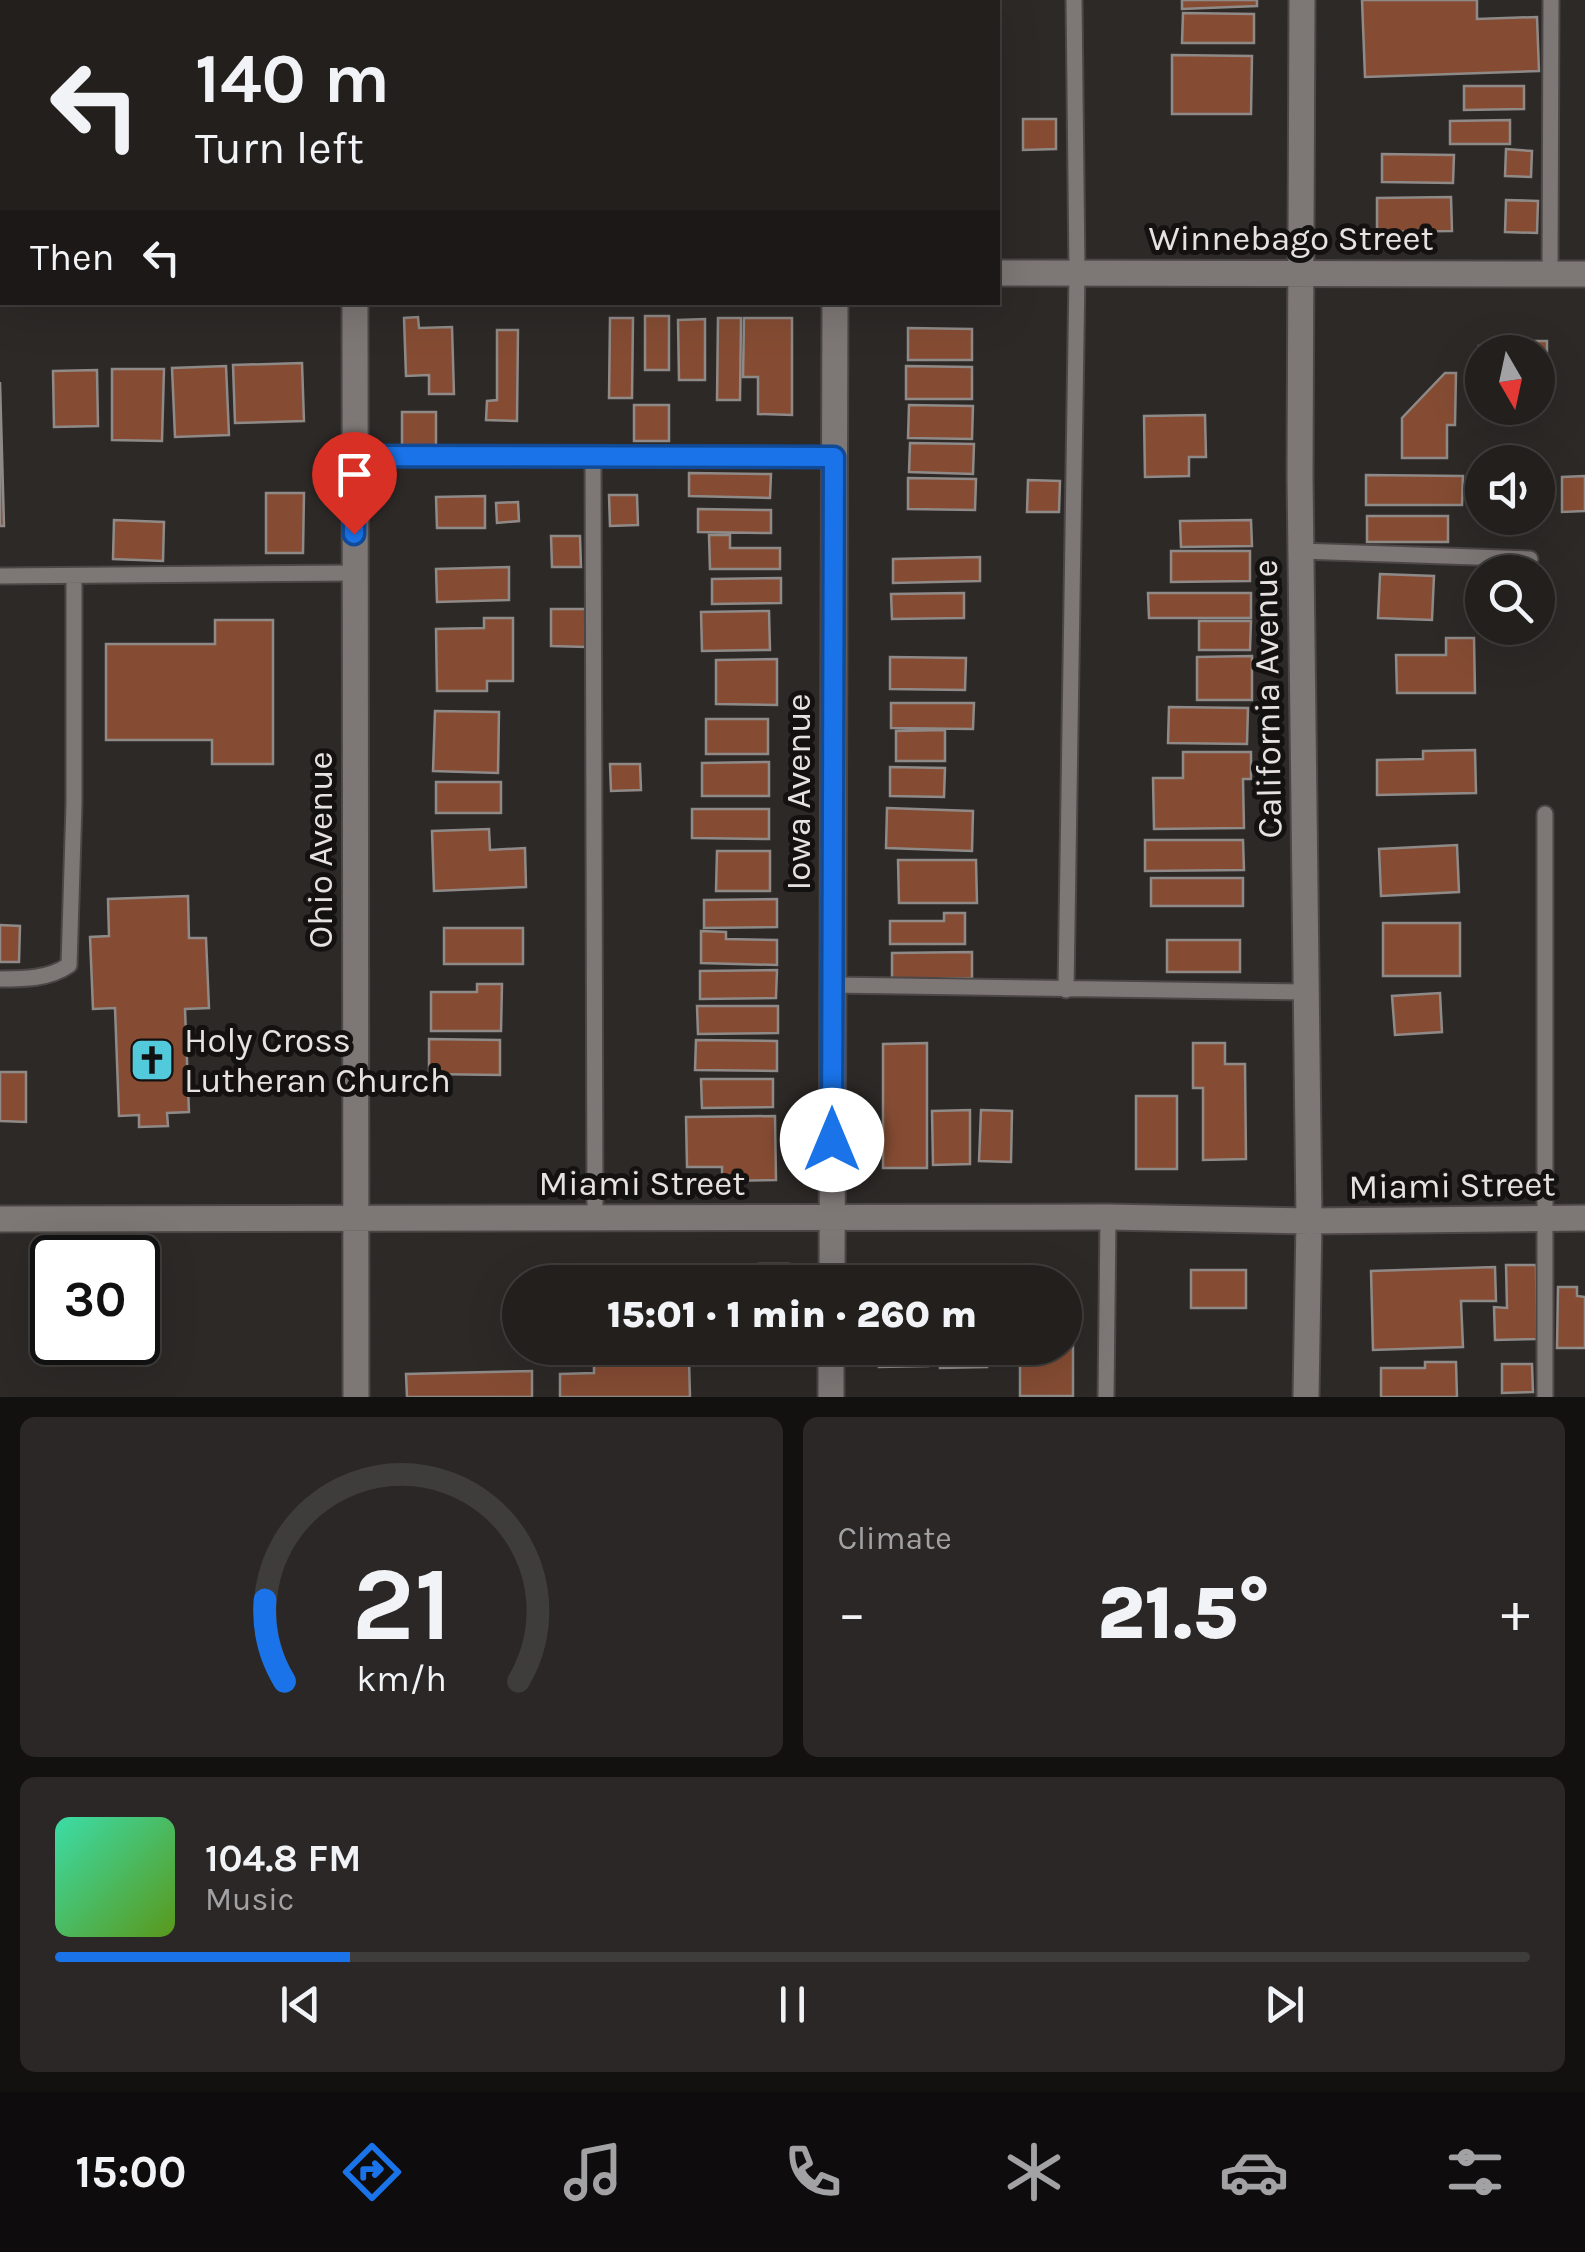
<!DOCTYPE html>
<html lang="en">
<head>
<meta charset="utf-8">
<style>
  body { margin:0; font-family:Karla,sans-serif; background:#2a2726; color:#f1f3f6; height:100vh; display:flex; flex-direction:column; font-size:38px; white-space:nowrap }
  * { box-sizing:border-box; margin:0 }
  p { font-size:32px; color:#a2a2a4 }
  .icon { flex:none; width:55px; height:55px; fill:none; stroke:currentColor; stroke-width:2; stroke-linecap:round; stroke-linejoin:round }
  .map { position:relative; height:1397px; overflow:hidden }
  .drawer { display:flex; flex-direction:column; gap:20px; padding:20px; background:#131110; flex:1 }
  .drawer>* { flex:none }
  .hud { position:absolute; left:0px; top:0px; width:1000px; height:305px; box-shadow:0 10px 40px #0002,0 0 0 2px #3f3d3b; background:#221f1d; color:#f1f3f6; overflow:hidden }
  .needle { width:65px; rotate:171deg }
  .buttons { position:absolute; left:1465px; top:335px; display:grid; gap:20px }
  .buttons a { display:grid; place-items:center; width:90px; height:90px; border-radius:50%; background:#221f1d; box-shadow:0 10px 40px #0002,0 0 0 2px #3f3d3b; font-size:50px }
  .speed { position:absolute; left:30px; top:1235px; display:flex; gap:20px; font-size:50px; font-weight:700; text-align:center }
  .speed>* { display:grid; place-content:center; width:130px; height:130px; border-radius:50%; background:#221f1d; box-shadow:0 10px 40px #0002,0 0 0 2px #3f3d3b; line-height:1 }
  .speed .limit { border:5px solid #111; border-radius:15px; background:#fff; color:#111 }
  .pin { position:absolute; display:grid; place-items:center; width:85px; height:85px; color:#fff; margin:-102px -42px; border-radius:50% 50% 50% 0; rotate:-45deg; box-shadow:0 0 10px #0007 }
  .pin .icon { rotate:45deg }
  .me { position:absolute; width:110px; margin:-55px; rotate:0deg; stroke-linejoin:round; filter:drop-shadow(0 0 8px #0008) }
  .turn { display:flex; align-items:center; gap:35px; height:210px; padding:0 30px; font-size:45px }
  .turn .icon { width:130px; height:130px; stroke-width:2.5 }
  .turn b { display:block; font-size:70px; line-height:85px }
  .then { display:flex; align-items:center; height:95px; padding:0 30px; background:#0003; gap:20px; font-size:38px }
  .big { font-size:75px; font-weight:800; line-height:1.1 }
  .drawer .card { flex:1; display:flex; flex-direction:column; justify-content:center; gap:15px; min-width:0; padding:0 35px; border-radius:15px; background:#2a2726 }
  .drawer .dial { align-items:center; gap:0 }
  .dial svg { height:260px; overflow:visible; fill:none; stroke:#3f3d3b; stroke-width:7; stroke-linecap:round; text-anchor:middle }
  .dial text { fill:#f1f3f6; stroke:none }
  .song { display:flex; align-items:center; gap:30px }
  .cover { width:120px; height:120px; border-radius:15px; background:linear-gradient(135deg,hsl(160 70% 55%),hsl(90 70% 35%)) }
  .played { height:10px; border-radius:5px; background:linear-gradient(90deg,#1a73e8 20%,#3f3d3b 20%) }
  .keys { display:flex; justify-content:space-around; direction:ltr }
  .heat { display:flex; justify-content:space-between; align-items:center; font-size:55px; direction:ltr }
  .drawer .tiles { flex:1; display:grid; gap:20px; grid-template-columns:1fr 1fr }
  .card:last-child { grid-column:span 2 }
  .trip { position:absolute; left:502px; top:1265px; width:580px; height:100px; border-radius:50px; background:#221f1d; box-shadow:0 10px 40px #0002,0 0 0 2px #3f3d3b; font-weight:800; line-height:100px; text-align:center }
  .tabs { display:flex; height:160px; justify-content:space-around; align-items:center; background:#0e0c0c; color:#a2a2a4 }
  .tabs .icon { width:70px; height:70px }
  .tabs .active { color:#1a73e8 }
  .tabs b { font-size:45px; color:#f1f3f6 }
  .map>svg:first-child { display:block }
</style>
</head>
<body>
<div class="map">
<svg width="1585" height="1397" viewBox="0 0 1585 1397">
  <rect width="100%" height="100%" fill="#2d2927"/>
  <!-- building -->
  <path fill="#854c33" stroke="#8f8a87" stroke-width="2.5" d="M0,0H42V2H2V38H0Z
    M227,0H295V2H227Z
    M417,0H507V2H417Z
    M707,0H782V2H707Z
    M1182,0H1257V6L1182,9Z
    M1362,0H1477V19L1537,17L1539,71L1365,77Z
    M1183,13L1254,14V43H1182Z
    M1172,55L1252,56L1251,114H1172Z
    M1464,86H1524V109L1464,110Z
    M1023,119H1056V149L1023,150Z
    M1510,120V144H1450V121Z
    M1506,149L1532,151L1531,177L1505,176Z
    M1382,154L1454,155L1453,183L1382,182Z
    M1451,197L1452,231L1377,232V198Z
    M1506,200L1538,201L1537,233L1505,232Z
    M645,316H669V370H645Z
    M418,317L419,328L452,327L454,394H429V375L406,376L404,318Z
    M610,318H633L632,398H609Z
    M718,318H741L740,400H717Z
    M744,318H792V415L758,414V377H743Z
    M705,319V380H679L678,320Z
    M908,328L972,329V360H908Z
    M497,330H518L517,421L486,420L487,401L497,400Z
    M1503,341H1547V402H1538V352H1503Z
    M1479,346H1497V352H1482V408H1498V412L1480,413Z
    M302,363L304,421L235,423L233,365Z
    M226,366L229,435L175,437L172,368Z
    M906,366L972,367V399H906Z
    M112,369H164L162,441L112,440Z
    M97,370L98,426L54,427L53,371Z
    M1445,373H1456L1455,425H1447V458H1402V418Z
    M0,382L4,526H0Z
    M634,405H669V441H634Z
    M909,405L973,406L972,439L908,438Z
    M402,412H436V446H402Z
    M1205,415L1206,457H1189V476L1145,477L1144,416Z
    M910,443L974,444L973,474L909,472Z
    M689,473L771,474L770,498L689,496Z
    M1366,475L1463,476L1462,505H1366Z
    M1585,476V511L1562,512V477Z
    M908,478L976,479L975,510L908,509Z
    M1028,480L1060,481L1059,512H1027Z
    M266,493H304L303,553H266Z
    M609,495H637L638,525L610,526Z
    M485,496V528H437L436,497Z
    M518,502L519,521L497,523L496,503Z
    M698,509L771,510V533L698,532Z
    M1367,516H1448V542H1367Z
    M114,520L164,522L163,561L113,559Z
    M1251,520L1252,546L1181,547L1180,521Z
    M709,535H730V548H780V569H710Z
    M551,536H580L581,567H552Z
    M1171,551H1250V581L1171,582Z
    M980,557V581L893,583V559Z
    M509,567V600L437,602L436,569Z
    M1380,574L1434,576L1432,620L1378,618Z
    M781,578V603L712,604V579Z
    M964,593V618L892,619L891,594Z
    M1148,593H1251V618H1149Z
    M551,609H586V647L551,646Z
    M769,611L770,650L702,651L701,612Z
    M484,618H513V681H487V691H437L436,629L484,628Z
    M215,620H273V764H212V740H106V644H215Z
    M1199,621H1251L1250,650H1199Z
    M1446,638H1474L1475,693H1397L1396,655H1446Z
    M1252,656V700H1197V657Z
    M890,657L966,658L965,690L890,689Z
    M777,659V705L716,704V660Z
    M891,703H974L973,729L891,728Z
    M1169,707L1248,708L1247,744L1168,743Z
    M435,711L499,712L498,773L433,771Z
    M706,719H768V754H706Z
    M945,730V761H896V731Z
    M1475,750L1476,793L1377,795V760L1423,759V751Z
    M1183,752H1251V779H1243L1244,828L1154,829L1153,778H1183Z
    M769,762V796H702V763Z
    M610,764H640L641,790L611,791Z
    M890,767L945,768L944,797L890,796Z
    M436,782H501V813H436Z
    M887,808L973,811L972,851L886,848Z
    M692,809H769V839L692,838Z
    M489,829L490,850L525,848L526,887L434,891L432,831Z
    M1145,840H1243L1244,870L1145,871Z
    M1457,845L1459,892L1381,896L1379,849Z
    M717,851H770V891H716Z
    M898,860H976L977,903H899Z
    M1151,878H1243V906H1151Z
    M188,896L189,938H206L209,1008L185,1009L189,1112L167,1113L168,1126L139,1127V1115L119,1116L115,1008L93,1009L90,937L109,936L108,899Z
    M777,899V927L704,928V900Z
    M944,913H965V944H890V921H944Z
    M1383,923H1460V976H1383Z
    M0,925L20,926L19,962H0Z
    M444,928H523V964H444Z
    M701,931L726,932V939L777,940V965L701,963Z
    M1167,940H1240V972H1167Z
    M972,952V978L892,979V953Z
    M777,970L776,998L700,999V971Z
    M477,984H502L501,1031H431V992H477Z
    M1440,993L1442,1032L1395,1035L1392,996Z
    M697,1006H778V1033L698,1034Z
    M429,1039L500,1040V1075L429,1074Z
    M696,1040L777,1041V1071L695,1070Z
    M927,1043V1168H883V1044Z
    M1193,1043H1225V1064H1245L1246,1159L1203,1160V1088H1193Z
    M0,1072H26V1122L0,1121Z
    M701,1079H773V1107L702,1108Z
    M1136,1096H1177V1169H1136Z
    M970,1110V1164L933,1165L932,1111Z
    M981,1110L1012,1111L1011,1162L979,1161Z
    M775,1116L776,1180L722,1181V1167H687L686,1117Z
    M759,1264H789V1282H759Z
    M1506,1265H1536L1537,1339L1495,1340L1494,1307L1507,1308Z
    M1495,1267L1496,1301H1461L1463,1347L1373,1350L1371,1271Z
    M1191,1270H1246V1308H1191Z
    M1558,1287H1577V1296L1585,1297V1348H1557Z
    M1065,1323H1073V1396H1020V1348H1065Z
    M879,1348H928V1366L879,1367Z
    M940,1348H987V1367L940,1368Z
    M689,1360L690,1397H560V1374L594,1373V1362Z
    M1425,1362H1456L1457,1397H1381V1368H1425Z
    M1502,1364H1532L1533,1392L1502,1393Z
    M532,1371V1397H407L406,1374Z"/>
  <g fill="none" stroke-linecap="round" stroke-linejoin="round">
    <defs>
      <path id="lane" d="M131,2V0
        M593,2V0
        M1550,274L1551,0
        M354,456L834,457
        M593,456L595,1219
        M1300,551L1530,559
        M0,576L354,573
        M0,979C24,979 49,979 69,965L74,803V576
        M832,985L1306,992
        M1066,990L1077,273L1074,0
        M1106,1397L1108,1217
        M1545,1397V814"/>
      <path id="street" d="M1302,0L1300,476L1309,1221L1306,1397
        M355,2V0
        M836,2V0
        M0,273H2
        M998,273L1585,274
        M355,302L356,1397
        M0,1219L1108,1217L1309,1221L1585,1218
        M832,1282L835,302
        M831,1397V1348"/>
    </defs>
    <!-- lane casing -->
    <use href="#lane" stroke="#4c4746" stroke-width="19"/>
    <!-- street casing -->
    <use href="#street" stroke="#4c4746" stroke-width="29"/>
    <!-- lane -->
    <use href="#lane" stroke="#7d7775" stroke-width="15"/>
    <!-- street -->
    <use href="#street" stroke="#7d7775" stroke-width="25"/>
  </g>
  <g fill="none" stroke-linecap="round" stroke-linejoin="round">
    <defs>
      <path id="route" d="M354,534V456L834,457L832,1140"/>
    </defs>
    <!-- route casing -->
    <use href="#route" stroke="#114b97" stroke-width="25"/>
    <!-- route -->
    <use href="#route" stroke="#1a73e8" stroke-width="18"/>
  </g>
  <!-- icons -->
  <defs>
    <symbol id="church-square" viewBox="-11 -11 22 22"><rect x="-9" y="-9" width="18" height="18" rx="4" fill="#53cadc" stroke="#141211"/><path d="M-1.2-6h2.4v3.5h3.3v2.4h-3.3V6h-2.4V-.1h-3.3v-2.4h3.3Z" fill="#111"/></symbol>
  </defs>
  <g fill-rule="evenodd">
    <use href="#church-square" x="127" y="1035" width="50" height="50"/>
  </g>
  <g text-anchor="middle" stroke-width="10" stroke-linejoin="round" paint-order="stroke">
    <!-- street labels -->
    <g font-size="35" fill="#e5e2e0" stroke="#141211">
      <text x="1291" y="250">Winnebago Street</text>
      <text transform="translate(1267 699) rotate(-91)" y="12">California Avenue</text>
      <text transform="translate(798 792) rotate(-90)" y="12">Iowa Avenue</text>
      <text transform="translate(320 850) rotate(-90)" y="12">Ohio Avenue</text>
      <text x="642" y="1195">Miami Street</text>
      <text transform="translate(1452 1185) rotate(-1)" y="12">Miami Street</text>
    </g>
    <!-- poi labels -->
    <g font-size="35" fill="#e5e2e0" stroke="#141211" text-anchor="start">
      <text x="184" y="1052">Holy Cross<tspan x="184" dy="40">Lutheran Church</tspan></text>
    </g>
  </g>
</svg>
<div class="buttons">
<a><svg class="needle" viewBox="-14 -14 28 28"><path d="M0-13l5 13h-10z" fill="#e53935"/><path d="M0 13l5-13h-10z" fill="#a2a2a4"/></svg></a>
<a><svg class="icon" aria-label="sound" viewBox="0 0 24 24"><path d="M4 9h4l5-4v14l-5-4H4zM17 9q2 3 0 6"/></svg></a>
<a><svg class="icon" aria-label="search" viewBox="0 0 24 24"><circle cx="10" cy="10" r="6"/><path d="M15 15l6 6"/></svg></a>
</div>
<div class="speed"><div class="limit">30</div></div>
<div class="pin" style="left:354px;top:534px;background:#d93025"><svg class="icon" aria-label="arrive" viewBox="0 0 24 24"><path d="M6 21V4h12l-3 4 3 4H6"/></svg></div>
<svg class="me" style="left:832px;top:1140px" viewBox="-20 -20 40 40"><circle r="19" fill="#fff"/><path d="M0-13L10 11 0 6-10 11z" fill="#1a73e8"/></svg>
<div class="trip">15:01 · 1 min · 260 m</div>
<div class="hud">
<div class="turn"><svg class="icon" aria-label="left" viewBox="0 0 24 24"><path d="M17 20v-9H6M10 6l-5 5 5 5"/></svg><div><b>140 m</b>Turn left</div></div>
<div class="then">Then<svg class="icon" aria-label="left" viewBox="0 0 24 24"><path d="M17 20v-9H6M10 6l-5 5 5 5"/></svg></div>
</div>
</div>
<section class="drawer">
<div class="tiles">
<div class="card dial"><svg viewBox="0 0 100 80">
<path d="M14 69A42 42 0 1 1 86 69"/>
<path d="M14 69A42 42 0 0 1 8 44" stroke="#1a73e8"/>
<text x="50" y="56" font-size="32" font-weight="700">21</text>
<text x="50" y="72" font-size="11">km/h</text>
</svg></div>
<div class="card"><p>Climate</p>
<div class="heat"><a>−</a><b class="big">21.5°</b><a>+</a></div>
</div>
<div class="card">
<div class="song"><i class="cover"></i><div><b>104.8 FM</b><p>Music</p></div></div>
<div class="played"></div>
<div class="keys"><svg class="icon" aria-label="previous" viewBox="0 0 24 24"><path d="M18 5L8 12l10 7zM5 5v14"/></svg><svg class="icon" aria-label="pause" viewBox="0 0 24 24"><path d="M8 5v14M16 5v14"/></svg><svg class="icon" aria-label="next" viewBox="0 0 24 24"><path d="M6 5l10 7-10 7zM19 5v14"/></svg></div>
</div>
</div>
</section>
<nav class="tabs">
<b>15:00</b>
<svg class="icon active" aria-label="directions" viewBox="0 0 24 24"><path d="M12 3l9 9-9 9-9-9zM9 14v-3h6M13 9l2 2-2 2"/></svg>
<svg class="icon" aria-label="music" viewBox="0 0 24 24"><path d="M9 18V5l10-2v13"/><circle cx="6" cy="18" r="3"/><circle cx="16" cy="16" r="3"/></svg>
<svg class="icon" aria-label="phone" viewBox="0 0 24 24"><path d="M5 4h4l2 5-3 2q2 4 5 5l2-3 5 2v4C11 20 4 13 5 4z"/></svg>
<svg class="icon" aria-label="climate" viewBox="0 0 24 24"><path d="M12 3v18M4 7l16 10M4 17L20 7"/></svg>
<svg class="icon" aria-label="car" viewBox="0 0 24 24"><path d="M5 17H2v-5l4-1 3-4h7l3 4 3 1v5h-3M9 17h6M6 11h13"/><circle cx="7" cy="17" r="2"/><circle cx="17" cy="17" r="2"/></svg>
<svg class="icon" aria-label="filters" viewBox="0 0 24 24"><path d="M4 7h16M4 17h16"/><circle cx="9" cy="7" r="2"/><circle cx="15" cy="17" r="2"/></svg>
</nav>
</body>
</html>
